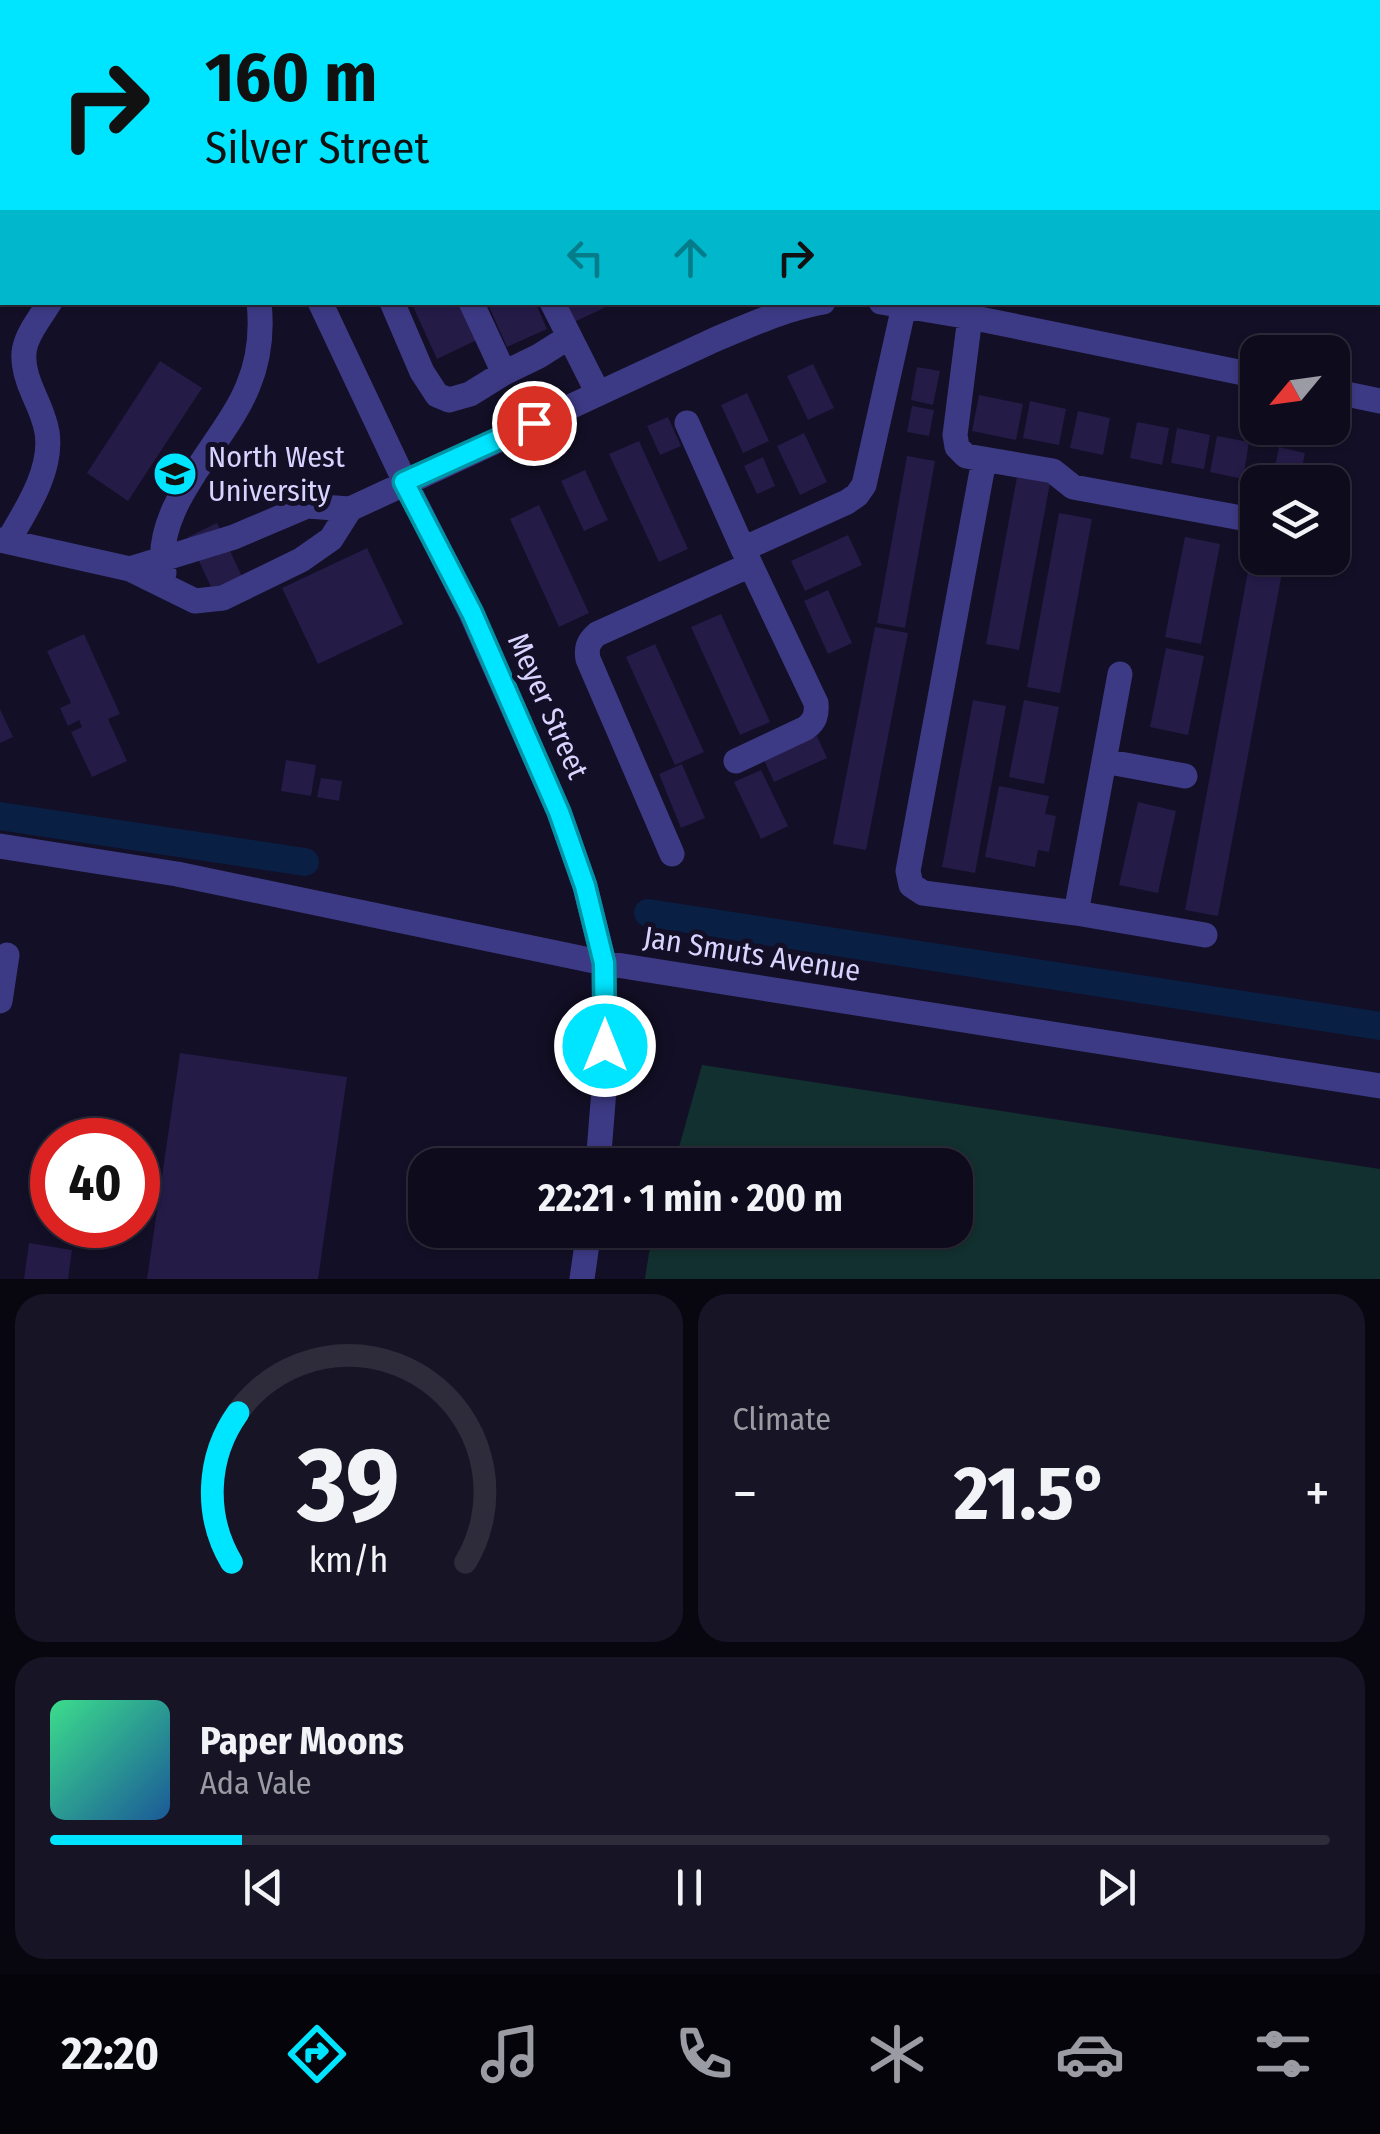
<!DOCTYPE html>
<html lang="en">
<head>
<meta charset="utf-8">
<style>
  body { margin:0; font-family:"Fira Sans Condensed",sans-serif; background:#171425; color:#f1f3f6; height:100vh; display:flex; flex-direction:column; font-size:38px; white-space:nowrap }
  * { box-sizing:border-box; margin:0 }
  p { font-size:32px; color:#9b9ba3 }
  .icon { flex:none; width:55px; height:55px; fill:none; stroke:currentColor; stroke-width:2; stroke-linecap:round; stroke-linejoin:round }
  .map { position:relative; height:1279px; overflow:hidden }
  .details { display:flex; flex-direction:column; gap:15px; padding:15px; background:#08060f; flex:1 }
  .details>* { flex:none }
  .banner { position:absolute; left:0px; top:0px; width:1380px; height:305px; box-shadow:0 2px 8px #0004,0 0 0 2px #2e2b3b; background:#00e5ff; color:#111; overflow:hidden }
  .needle { width:65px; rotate:241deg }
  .controls { position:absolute; left:1240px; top:335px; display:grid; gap:20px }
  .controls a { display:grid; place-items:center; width:110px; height:110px; border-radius:20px; background:#0e0b1c; box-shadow:0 2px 8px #0004,0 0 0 2px #2e2b3b; font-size:50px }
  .speed { position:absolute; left:30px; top:1118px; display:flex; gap:20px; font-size:50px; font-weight:700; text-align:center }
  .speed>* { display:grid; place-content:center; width:130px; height:130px; border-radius:50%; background:#0e0b1c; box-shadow:0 2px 8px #0004,0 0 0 2px #2e2b3b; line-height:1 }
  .speed .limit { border:15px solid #d22; background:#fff; color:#111 }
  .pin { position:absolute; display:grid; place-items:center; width:85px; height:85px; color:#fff; margin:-42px; border:5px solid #fff; border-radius:50%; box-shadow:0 2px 10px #0007 }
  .me { position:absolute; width:110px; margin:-55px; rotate:0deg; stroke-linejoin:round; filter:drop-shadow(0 0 8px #0008) }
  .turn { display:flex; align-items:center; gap:35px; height:210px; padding:0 40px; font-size:45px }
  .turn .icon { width:130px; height:130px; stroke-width:2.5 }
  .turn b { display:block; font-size:70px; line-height:85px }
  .lanes { display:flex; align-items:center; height:95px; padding:0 40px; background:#0003; justify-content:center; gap:50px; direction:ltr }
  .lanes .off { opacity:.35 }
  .big { font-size:75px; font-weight:700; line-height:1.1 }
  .details .tile { flex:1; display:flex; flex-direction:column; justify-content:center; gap:15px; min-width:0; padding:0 35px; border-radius:30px; background:#171425 }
  .details .dial { align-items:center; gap:0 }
  .dial svg { height:260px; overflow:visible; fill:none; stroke:#2e2b3b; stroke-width:7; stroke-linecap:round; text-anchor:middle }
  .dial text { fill:#f1f3f6; stroke:none }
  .song { display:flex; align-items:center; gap:30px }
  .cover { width:120px; height:120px; border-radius:15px; background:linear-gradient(135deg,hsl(150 70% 55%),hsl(210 70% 35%)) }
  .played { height:10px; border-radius:5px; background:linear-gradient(90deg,#00e5ff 15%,#2e2b3b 15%) }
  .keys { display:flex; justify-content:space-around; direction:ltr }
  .heat { display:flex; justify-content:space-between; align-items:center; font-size:55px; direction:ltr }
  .details .tiles { flex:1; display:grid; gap:15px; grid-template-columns:1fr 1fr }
  .tile:last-child { grid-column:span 2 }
  .trip { position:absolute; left:408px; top:1148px; width:565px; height:100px; border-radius:30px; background:#0e0b1c; box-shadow:0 2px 8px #0004,0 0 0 2px #2e2b3b; font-weight:700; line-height:100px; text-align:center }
  .menu { display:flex; height:160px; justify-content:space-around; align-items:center; background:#06040b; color:#9b9ba3 }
  .menu .icon { width:70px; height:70px }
  .menu .active { color:#00e5ff }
  .menu b { font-size:45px; color:#f1f3f6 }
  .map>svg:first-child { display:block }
</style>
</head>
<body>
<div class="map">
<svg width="1380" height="1279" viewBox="0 0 1380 1279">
  <rect width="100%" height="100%" fill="#130f26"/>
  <!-- green -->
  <path fill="#12302f" d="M702,1065L1380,1169V1279H645L649,1253L655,1230H955V1165H674Z"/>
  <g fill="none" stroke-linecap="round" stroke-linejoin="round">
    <!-- canal -->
    <path stroke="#0a1f44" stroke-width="28" d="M0,816L305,862
      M648,913L1380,1026"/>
  </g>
  <!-- building -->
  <path fill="#241b47" d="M411,302H461L479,339L437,359Z
    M487,302H535L547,329L507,347Z
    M563,302H602L604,308L572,323Z
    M160,361L202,388L128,501L87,473Z
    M813,364L834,408L808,420L787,376Z
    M917,367L940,371L933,405L911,400Z
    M747,393L769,441L743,453L721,405Z
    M979,395L1023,404L1016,440L972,431Z
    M1030,401L1066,409L1059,445L1023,438Z
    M912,406L934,410L929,436L907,432Z
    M1078,411L1110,418L1103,455L1070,448Z
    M668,417L681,446L660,455L647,426Z
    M1137,422L1169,428L1162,465L1130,458Z
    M1177,428L1210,435L1204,469L1171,463Z
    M804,433L827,482L800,495L777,446Z
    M1217,436L1249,442L1243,479L1210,472Z
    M639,441L688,549L659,562L609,454Z
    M1279,447L1305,453L1299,482H1272Z
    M907,456L935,461L905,628L877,623Z
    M763,457L775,486L757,494L744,466Z
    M585,470L608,520L584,531L561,481Z
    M1017,477L1050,483L1019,650L986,644Z
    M539,505L589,613L559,627L510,519Z
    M1059,513L1092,519L1060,693L1027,687Z
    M217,523L252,598L222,611L188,537Z
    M848,535L862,565L805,591L791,561Z
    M1185,537L1220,544L1201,644L1165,637Z
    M367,548L403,624L318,664L282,588Z
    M1251,555L1284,562L1218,916L1185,910Z
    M828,590L852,643L828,654L804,601Z
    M721,614L770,722L740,735L691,627Z
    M875,627L908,633L866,850L833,844Z
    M84,634L120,714L108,719L127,761L92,777L71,732L82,727L79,720L68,726L60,708L71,703L47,651Z
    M655,644L704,752L675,765L626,657Z
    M1166,648L1204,656L1188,735L1150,727Z
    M973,700L1006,706L975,873L942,867Z
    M1024,700L1059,707L1044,784L1009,777Z
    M0,709L13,737L0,743Z
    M817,736L827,758L774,782L764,760Z
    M286,760L316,765L311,796L281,791Z
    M682,764L705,818L681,828L659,774Z
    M761,770L788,826L761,839L734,782Z
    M321,778L342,781L339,801L317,797Z
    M999,786L1049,796L1045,814L1056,816L1049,852L1038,850L1035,867L985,857Z
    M1138,802L1176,811L1158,893L1119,885Z
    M180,1053L347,1077L318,1279H147Z
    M29,1243L72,1250L68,1279H24Z"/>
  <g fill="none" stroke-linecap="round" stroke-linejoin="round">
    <!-- minor -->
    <path stroke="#3d3a85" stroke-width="25" d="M107,0L108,2
      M178,0L179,2
      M246,0L250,2
      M1260,0L1262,2
      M373,2L378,0
      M1378,249L1380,255
      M320,302L405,482L471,613L559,812L585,886L604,963L605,1077L598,1165
      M392,302L422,372L437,395L449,400L470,394L504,373L471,302
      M552,302L598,393
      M881,302L970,317L1258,376
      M970,317L955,435L957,447L966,456L1053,471L1073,487L1258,521
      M504,373L539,356L569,337
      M1332,391L1380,401
      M687,423L743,549L816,703C817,715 815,721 806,728L736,761
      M984,460L908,871L911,885L923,893L1076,913L1205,935
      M0,540L130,569L195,601L223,598L301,560L331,539L350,509
      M8,541C26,510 53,470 47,432C45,420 39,406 34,395C14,351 25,340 50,302
      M743,549L847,502L857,495L864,485L904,306
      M130,569L234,537L307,506L350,509L714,340C750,325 784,309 823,302
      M164,573C151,506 225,444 248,386C259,360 262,330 259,302
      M1104,761L1185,776
      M0,846L177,874L604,963L1380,1086
      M672,854L588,659C586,648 588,642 597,634L750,565
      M1076,913L1120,674
      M0,1001L7,955
      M582,1279L589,1230"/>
  </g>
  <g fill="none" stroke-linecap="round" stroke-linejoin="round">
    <defs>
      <path id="route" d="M534,423L404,482L472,613L559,812L585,886L604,963L605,1046"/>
    </defs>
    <!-- route casing -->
    <use href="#route" stroke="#0095a6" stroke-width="25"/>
    <!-- route -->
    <use href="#route" stroke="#00e5ff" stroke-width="18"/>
  </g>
  <!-- icons -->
  <defs>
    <symbol id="university-disc" viewBox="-11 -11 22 22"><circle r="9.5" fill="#00e5ff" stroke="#130f26"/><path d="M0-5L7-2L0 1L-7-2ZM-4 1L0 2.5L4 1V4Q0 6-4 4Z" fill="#111"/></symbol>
  </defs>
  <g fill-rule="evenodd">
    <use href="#university-disc" x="150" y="449" width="50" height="50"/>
  </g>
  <g text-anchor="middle" stroke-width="10" stroke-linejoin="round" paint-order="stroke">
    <!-- poi labels -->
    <g font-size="30" fill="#d9d4ff" stroke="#130f26" text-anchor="start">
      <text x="208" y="467">North West<tspan x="208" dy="34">University</tspan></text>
    </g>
    <!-- street labels -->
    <g font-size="30" fill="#d9d4ff" stroke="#130f26">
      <text transform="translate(548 706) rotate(66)" y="10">Meyer Street</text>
      <text transform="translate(752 954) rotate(9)" y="10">Jan Smuts Avenue</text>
    </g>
  </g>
</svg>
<div class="controls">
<a><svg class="needle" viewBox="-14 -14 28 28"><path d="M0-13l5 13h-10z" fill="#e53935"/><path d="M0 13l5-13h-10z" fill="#9b9ba3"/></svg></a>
<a><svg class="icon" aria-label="layers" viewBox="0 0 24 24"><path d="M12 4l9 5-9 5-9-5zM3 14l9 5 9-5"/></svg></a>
</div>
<div class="speed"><div class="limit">40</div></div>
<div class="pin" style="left:534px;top:423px;background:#d93025"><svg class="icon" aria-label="arrive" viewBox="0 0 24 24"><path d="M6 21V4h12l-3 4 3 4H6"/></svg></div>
<svg class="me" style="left:605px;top:1046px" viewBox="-20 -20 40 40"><circle r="17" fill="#00e5ff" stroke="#fff" stroke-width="3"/><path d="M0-11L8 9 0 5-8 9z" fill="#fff"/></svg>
<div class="trip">22:21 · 1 min · 200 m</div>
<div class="banner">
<div class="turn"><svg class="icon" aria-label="right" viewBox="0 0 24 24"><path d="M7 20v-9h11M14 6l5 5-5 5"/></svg><div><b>160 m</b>Silver Street</div></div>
<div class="lanes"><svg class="icon off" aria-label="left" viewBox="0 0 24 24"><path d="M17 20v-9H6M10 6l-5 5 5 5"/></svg><svg class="icon off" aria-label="ahead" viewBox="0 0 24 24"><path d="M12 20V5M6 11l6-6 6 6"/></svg><svg class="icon" aria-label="right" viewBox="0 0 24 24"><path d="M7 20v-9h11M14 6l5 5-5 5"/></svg></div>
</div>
</div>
<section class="details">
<div class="tiles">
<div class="tile dial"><svg viewBox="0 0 100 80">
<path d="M14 69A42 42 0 1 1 86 69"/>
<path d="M14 69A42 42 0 0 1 16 23" stroke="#00e5ff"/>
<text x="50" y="56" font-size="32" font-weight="700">39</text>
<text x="50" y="72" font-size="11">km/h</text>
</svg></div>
<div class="tile"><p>Climate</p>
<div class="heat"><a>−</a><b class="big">21.5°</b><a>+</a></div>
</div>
<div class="tile">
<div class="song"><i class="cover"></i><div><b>Paper Moons</b><p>Ada Vale</p></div></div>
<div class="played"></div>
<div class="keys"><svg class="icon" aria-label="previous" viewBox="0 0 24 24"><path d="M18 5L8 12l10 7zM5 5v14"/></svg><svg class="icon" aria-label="pause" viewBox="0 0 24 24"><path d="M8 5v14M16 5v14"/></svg><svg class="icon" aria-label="next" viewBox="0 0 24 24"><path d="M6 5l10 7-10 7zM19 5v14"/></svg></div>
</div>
</div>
</section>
<nav class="menu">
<b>22:20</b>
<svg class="icon active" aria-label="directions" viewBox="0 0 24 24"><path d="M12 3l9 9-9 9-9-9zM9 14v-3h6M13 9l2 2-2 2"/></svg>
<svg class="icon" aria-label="music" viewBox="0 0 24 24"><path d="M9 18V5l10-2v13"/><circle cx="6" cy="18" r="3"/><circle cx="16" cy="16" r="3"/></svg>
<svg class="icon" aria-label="phone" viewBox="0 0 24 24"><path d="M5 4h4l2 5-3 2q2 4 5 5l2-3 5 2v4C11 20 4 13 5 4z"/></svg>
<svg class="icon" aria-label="climate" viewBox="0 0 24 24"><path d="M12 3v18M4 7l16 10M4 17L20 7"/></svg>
<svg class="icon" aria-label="car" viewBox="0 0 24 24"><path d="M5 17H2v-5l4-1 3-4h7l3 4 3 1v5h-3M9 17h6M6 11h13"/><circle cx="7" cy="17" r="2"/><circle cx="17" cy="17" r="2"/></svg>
<svg class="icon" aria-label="filters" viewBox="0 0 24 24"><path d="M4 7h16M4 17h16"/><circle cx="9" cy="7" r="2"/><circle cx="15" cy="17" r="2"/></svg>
</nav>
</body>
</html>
